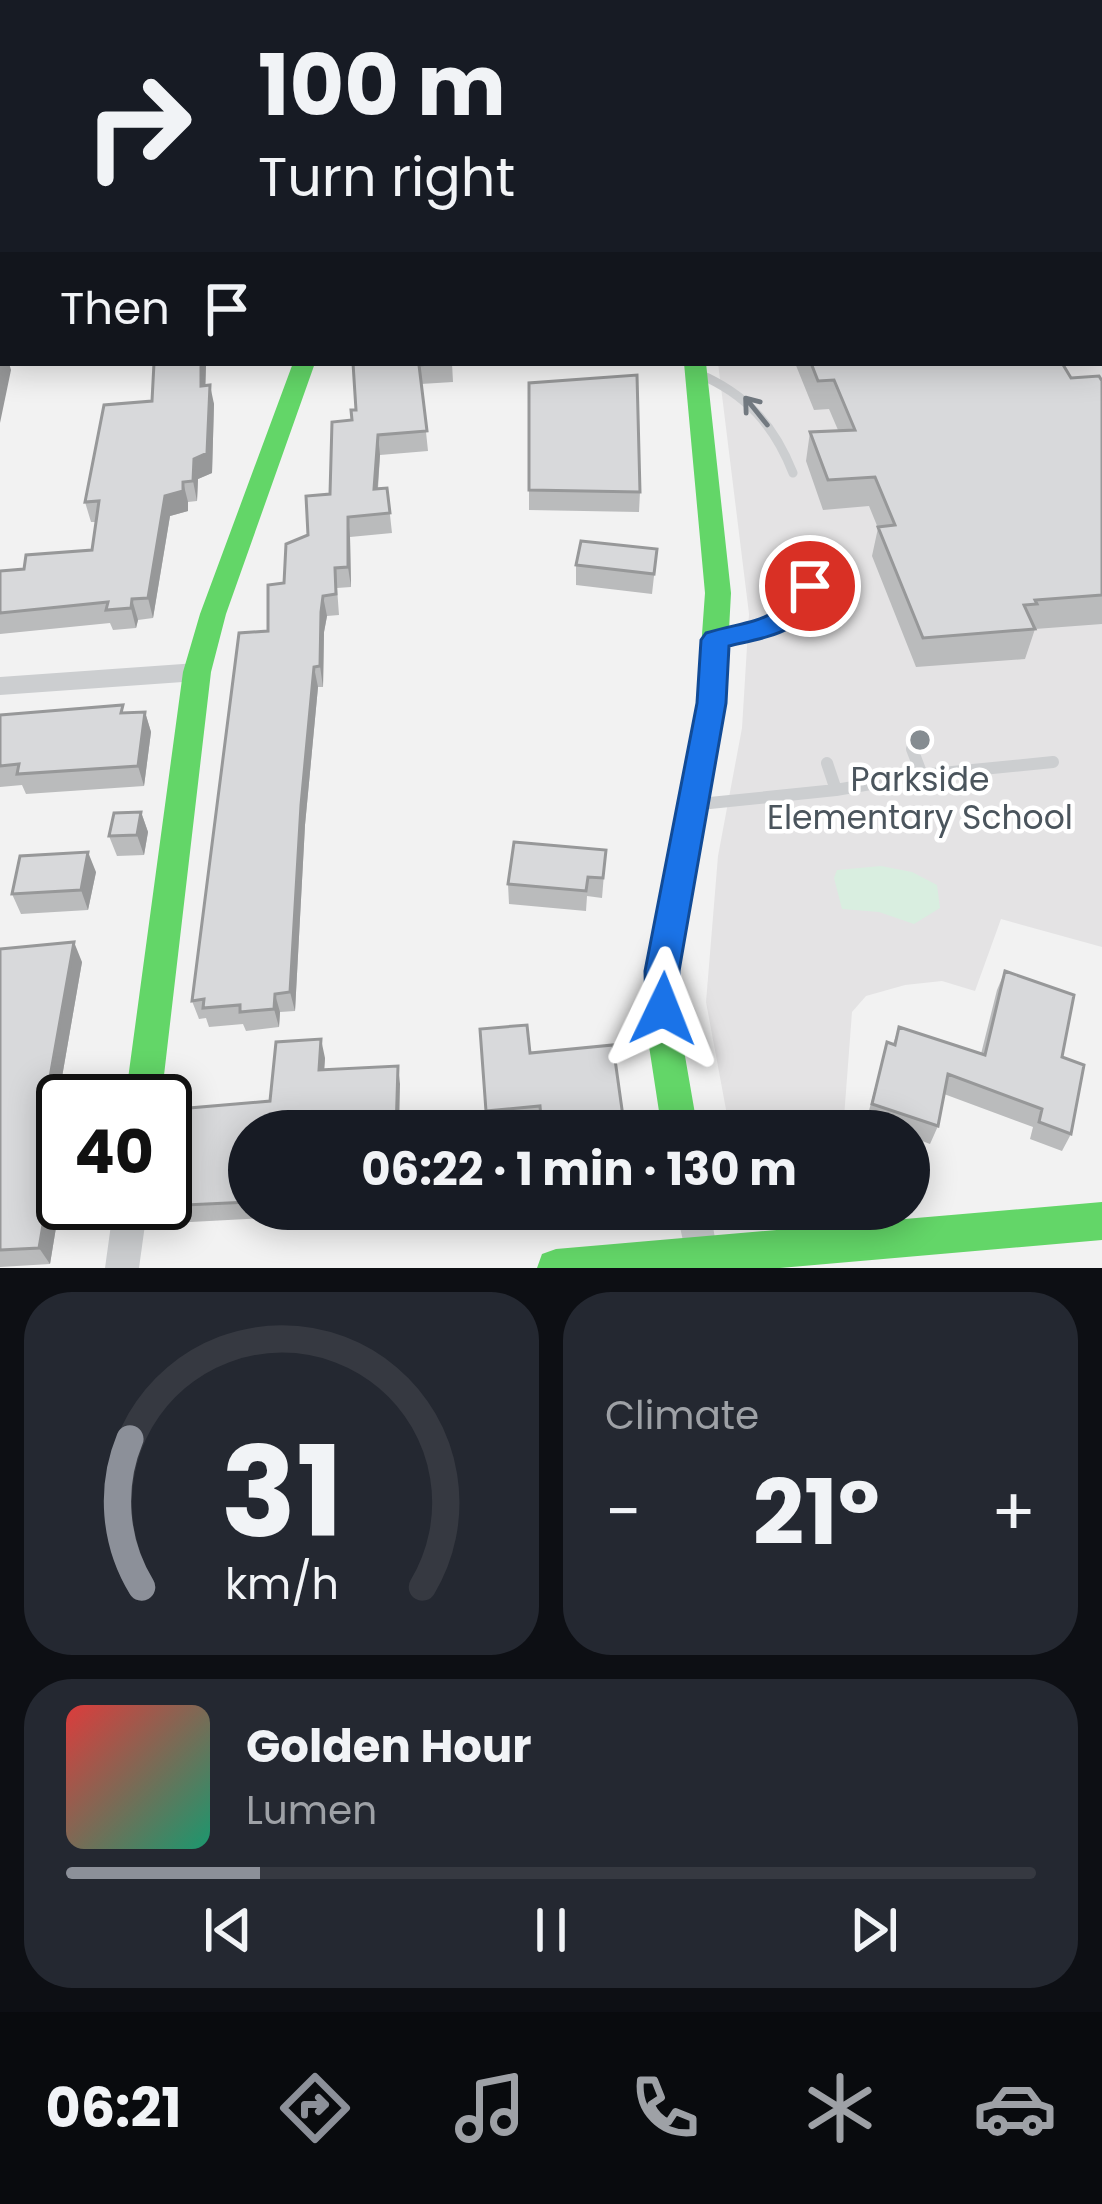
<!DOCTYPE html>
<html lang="en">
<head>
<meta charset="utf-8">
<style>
  body { margin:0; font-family:Poppins,sans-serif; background:#242831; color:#f1f3f6; height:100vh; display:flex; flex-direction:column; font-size:45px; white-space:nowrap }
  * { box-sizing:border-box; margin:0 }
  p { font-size:39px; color:#9ea1a6 }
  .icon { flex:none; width:66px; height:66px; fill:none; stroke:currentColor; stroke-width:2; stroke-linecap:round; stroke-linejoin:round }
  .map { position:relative; height:1268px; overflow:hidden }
  .side { display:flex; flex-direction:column; gap:24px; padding:24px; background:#0d0f14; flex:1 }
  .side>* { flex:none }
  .top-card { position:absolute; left:0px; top:0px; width:1104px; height:366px; box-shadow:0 6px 30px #0003; background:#171b24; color:#f1f3f6; overflow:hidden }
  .speed { position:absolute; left:36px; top:1074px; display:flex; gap:24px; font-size:60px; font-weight:700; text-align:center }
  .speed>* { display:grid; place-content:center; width:156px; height:156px; border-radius:50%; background:#171b24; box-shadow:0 6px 30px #0003; line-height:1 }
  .speed .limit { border:6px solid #111; border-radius:18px; background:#fff; color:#111 }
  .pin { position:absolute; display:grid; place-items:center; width:102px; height:102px; color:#fff; margin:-51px; border:6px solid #fff; border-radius:50%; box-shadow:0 3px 12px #0007 }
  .me { position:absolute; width:132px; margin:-66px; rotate:2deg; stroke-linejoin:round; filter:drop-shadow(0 0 9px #0008) }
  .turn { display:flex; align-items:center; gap:42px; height:252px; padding:0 60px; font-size:54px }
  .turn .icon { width:156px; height:156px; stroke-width:2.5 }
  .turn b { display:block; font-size:84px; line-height:102px }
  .then { display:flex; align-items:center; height:114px; padding:0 60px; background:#0003; gap:24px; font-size:45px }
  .big { font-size:90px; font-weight:700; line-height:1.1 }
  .side .card { flex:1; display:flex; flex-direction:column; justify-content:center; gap:18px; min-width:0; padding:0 42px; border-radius:48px; background:#242831 }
  .side .dial { align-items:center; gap:0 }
  .dial svg { height:312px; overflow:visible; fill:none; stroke:#363941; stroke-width:7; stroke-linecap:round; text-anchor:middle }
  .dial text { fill:#f1f3f6; stroke:none }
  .song { display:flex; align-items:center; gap:36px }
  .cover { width:144px; height:144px; border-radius:18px; background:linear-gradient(135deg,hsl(0 70% 55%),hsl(160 70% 35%)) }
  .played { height:12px; border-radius:6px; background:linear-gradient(90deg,#8c9099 20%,#363941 20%) }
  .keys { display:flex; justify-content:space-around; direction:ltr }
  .heat { display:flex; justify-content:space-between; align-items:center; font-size:66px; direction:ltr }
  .side .tiles { flex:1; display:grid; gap:24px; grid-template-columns:1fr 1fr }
  .card:last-child { grid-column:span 2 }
  .trip { position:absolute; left:228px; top:1110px; width:702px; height:120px; border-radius:60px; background:#171b24; box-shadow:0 6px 30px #0003; font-weight:700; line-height:120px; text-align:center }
  .dock { display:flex; height:192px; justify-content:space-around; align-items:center; background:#090b0e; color:#9ea1a6 }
  .dock .icon { width:84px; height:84px }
  .dock .selected { color:#8c9099 }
  .dock b { font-size:54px; color:#f1f3f6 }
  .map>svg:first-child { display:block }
</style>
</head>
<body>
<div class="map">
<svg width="1102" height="1268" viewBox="0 0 1102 1268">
  <rect width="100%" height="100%" fill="#f2f2f2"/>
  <!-- education -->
  <path fill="#e4e3e4" d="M1102,340V947L1001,919L975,991L942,981L905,985L866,996L852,1012L843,1131H730L706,1002L718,856L742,728L749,614L718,363H1101Z"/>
  <!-- green -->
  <path fill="#d9eee0" d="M881,866L912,872L937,885L940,908L914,924L879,912L842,909L834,878L837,870Z"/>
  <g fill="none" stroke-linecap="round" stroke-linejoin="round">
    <!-- lane-far1 -->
    <path stroke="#ccced0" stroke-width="9" d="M699,374C746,394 774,425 793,473"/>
    <!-- lane -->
    <path stroke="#ccced0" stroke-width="12" d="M716,639L785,620L810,586
      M922,775L1053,762
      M836,790L922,775L912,749
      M700,804L836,790L827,763"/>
    <!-- street -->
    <path fill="#ccced0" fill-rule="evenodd" d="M26,0H40L25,3Z
      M318,0H332V3H318Z
      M603,0H617L618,3H604Z
      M843,0H858L841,3Z
      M1090,0H1102V7L1101,3Z
      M1101,151H1102V161H1101Z
      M0,200H3V210H0Z
      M0,245H3L0,256Z
      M197,663L209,672L197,681L0,695V677Z
      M114,1203H148L139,1268H105Z
      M676,1209H710L718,1256L713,1268H689Z"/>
    <!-- fast -->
    <path fill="#63d668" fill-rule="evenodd" d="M293,363H315L226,614L211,672L161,1101H125L183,672L200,614Z
      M684,363H706L731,593L725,703L679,971L681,1033L698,1131H662L647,1033L645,971L697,703L705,593Z
      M1102,1202V1240L780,1268H537L542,1254L556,1249Z"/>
  </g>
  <!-- wall -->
  <path fill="#babbbc" d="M154,363H206L205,385L214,404L212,473L198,479L197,501L188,502V511L170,516L153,618L138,620L136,628L113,630L110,623L0,634V571L24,569L92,550L96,522H91L85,502L152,401Z
    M353,363H452L453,382L421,384L428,451L380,455L378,489L387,488L392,533L350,537L351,587L337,588L339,615L327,616L324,632L323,687H318L305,825L295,1011L280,1012L279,1027L246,1031L243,1024L209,1027L206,1018L199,1019L192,1001L268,631L284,583L330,494L356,410Z
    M795,363H1062L1071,378L1102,381V624L1035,629L1025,659L916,667L872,556L878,528L869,506L823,510L806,461L810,432L838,430L829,409L814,410Z
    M529,383L640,492L639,512L529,510Z
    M657,549L652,594L576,585V565Z
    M145,712L151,732L144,786L26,794L22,785L0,787V715Z
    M141,812L148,832L144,855L117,856L109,836Z
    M606,850L602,898L587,896L586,911L509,904L508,884Z
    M96,872L88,910L21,914L12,894Z
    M0,949L82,962L58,1100L53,1174L62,1191L50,1264L0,1267Z
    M1005,971L1062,1057L1071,1134L1062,1151L1030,1139L1033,1127L944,1094L938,1126L930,1144L909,1136V1131H893L866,1122L887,1042L893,1044L899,1027L981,1054L997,990Z
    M480,1029L530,1053L625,1131H541L540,1124L488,1129Z
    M325,1058L324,1070L400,1084L249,1131V1209H398V1211L172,1223L164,1206L270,1101Z"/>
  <!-- shaded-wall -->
  <path fill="#979899" d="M3,363H9L11,370L0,423V374Z
    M201,363H206L205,405L201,386Z
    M210,385L214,404L212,473L198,479L197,501L193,481L194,459Z
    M378,435L380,455L376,509L374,489Z
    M183,482L188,502V511L170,516L153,618L148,598L165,496Z
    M348,517L350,537L351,587L348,567Z
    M323,596L327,616L324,632L323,687L320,666L321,612Z
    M132,599L138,620L136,628L131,608Z
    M314,667L318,687L305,825L295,1011L290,992L301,805Z
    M145,712L151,732L144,786L138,766Z
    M141,812L148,832L144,855L137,835Z
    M88,852L96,872L88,910L81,890Z
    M74,942L82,962L58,1100L63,1110V1117L53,1174L62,1191L50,1264L39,1248L40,1174L47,1094Z
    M275,994L280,1012L279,1027L274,1009Z
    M321,1039L325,1058L323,1088L319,1070Z
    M398,1066L400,1084L399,1131H396Z"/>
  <!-- building -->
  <path fill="#d8d9db" stroke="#979899" stroke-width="3" d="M70,0H273V3H69Z
    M369,0H407V3H369Z
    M492,0H574L575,3H493Z
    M663,0H688L689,3H664Z
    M883,0H979L981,3H885Z
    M3,350V361L0,374V351Z
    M154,363H201V386L210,385L207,453L194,459L193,481L183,482V491L165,496L148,598L132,599L131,608L106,610L108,602L0,613V571L24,569L26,555L92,550L99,501L85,502L104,405L152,401Z
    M353,363H442L419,365L427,431L378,435L374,489L387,488L390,513L348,517V567L335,568L336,594L323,596L321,612L320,666L314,667L301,805L290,992L275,994L274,1009L240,1012V1005L203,1008L204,999L192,1001L239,633L268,631V585L284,583L286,544L308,535L306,496L330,494L332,422L352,420L351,410H356Z
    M811,363H1062L1071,378L1099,376L1102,381V595L1035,600L1037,604L1024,605L1035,629L923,638L878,527L895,525L875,477L828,480L810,432L855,430L834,380L818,381Z
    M637,375L640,492L529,490V383Z
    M581,541L657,549L654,574L576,565Z
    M123,705L121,713L145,712L138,766L17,774L19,764L0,766V715Z
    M141,812L137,835L109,836L114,813Z
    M514,842L606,850L603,878L588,877L586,891L508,884Z
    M88,852L81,890L12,894L20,856Z
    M74,942L47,1094H55L40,1174L52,1173L39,1248L0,1250V949Z
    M1005,971L1074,995L1062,1057L1084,1065L1071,1134L1039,1122L1042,1109L948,1074L938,1126L872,1104L887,1042L895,1045L899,1027L985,1055Z
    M527,1025L530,1053L613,1045L625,1131H542L540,1106L486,1111L480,1029Z
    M321,1039L319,1070L398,1066L396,1131H249V1202L164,1206L178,1109L270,1101L276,1042Z"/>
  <!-- one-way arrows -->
  <defs><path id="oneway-shaft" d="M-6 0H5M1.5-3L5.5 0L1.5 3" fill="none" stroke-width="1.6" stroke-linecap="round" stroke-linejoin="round" transform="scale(3)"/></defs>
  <use stroke="#727980" href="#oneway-shaft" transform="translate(756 411) rotate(-129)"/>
  <!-- route -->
  <path fill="#1a73e8" stroke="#114b97" stroke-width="3" d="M810,577L823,586C808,632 771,636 729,646L726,703L679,971L681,1009L675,1020L663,1024L651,1020L646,1009L645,971L697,703L701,640L706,633C751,619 776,626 800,580Z"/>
  <!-- markers -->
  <circle fill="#858c91" stroke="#fff" stroke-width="4.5" cx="920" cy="740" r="12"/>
  <g text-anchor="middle" stroke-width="9" stroke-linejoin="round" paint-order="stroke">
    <!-- poi labels -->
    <g font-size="33" fill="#4b555d" stroke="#fff">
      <text x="920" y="791">Parkside<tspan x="920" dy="38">Elementary School</tspan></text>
    </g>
  </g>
</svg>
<div class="speed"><div class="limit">40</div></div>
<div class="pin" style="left:810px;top:586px;background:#d93025"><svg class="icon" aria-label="arrive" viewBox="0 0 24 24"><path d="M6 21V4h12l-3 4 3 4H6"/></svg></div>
<svg class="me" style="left:663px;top:1009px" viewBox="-20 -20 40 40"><path d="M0-17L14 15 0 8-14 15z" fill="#1a73e8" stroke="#fff" stroke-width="4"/></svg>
<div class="trip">06:22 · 1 min · 130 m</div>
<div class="top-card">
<div class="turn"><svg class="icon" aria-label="right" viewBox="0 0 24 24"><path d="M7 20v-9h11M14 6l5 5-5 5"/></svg><div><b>100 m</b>Turn right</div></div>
<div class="then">Then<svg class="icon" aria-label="arrive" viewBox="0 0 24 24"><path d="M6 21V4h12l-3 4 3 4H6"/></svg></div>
</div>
</div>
<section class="side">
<div class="tiles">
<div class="card dial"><svg viewBox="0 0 100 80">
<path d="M14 69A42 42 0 1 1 86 69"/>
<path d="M14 69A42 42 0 0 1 11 31" stroke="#8c9099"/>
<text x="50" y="56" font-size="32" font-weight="700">31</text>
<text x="50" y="72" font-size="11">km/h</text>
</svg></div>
<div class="card"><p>Climate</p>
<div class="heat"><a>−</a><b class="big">21°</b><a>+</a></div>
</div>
<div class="card">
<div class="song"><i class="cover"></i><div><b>Golden Hour</b><p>Lumen</p></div></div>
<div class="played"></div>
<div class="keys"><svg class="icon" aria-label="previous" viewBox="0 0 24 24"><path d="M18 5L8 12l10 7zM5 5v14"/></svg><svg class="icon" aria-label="pause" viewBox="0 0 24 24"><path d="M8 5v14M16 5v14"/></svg><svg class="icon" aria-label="next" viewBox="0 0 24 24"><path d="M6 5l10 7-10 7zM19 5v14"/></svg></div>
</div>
</div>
</section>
<nav class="dock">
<b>06:21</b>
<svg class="icon selected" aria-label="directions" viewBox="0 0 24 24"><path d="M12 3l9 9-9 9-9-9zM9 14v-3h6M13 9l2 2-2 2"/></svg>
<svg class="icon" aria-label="music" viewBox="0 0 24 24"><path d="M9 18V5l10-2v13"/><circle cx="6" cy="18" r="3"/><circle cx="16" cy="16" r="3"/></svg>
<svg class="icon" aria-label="phone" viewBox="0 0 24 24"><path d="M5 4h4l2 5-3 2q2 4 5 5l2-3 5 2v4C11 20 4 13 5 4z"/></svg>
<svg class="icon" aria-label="climate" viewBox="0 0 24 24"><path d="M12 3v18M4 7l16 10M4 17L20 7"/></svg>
<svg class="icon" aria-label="car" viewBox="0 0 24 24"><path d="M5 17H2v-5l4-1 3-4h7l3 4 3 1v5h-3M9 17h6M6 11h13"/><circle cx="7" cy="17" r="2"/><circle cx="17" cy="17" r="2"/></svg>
</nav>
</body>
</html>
